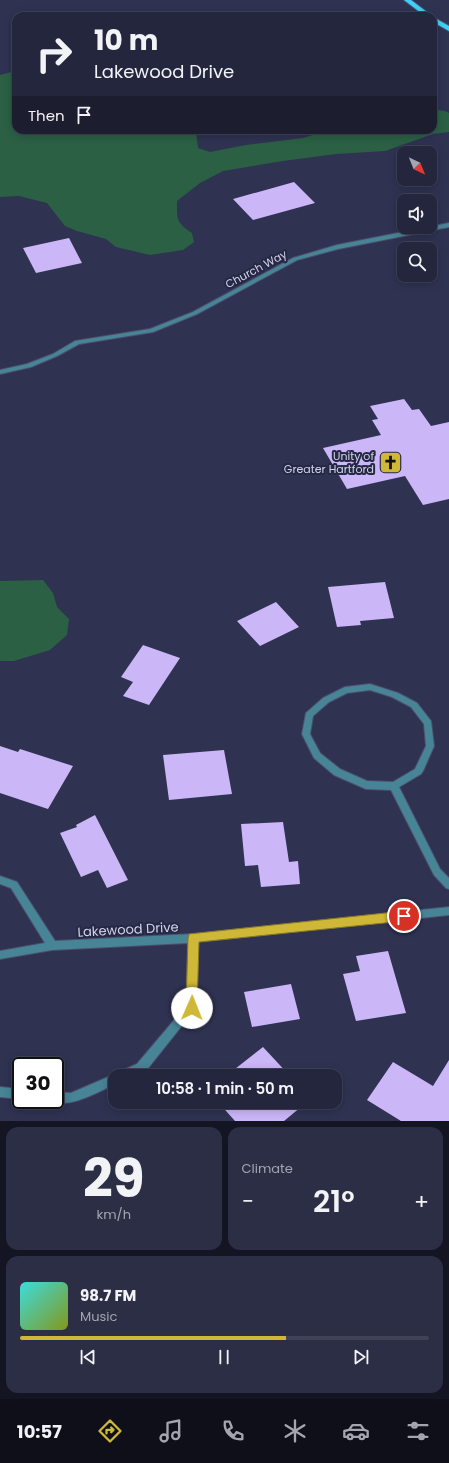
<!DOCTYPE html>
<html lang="en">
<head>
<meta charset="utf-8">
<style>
  body { margin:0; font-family:Poppins,sans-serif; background:#2b2e44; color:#f1f3f6; height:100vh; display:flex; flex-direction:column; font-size:15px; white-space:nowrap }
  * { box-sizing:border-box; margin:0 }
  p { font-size:13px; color:#a3a5b0 }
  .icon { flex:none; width:22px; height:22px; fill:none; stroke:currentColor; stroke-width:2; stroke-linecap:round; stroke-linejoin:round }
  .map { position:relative; height:1121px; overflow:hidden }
  .panel { display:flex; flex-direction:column; gap:6px; padding:6px; background:#131522; flex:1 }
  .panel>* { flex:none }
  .top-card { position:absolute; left:12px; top:12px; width:425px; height:122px; border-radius:12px; box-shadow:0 2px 10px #0003,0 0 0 1px #404357; background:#23263d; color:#f1f3f6; overflow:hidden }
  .needle { width:26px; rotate:137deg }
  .controls { position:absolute; left:397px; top:146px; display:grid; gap:8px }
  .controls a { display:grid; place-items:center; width:40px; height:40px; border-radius:8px; background:#23263d; box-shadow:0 2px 10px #0003,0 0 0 1px #404357; font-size:20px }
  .speed { position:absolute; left:12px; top:1057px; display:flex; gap:8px; font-size:20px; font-weight:700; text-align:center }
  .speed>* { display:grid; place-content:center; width:52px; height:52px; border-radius:50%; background:#23263d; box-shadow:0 2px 10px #0003,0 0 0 1px #404357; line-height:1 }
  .speed .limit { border:2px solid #111; border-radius:6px; background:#fff; color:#111 }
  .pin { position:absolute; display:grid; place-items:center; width:34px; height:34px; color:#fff; margin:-17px; border:2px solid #fff; border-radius:50%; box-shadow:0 1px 4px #0007 }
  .me { position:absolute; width:44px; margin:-22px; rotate:1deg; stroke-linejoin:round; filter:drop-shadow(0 0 3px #0008) }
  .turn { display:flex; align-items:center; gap:14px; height:84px; padding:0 16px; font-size:18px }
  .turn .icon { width:52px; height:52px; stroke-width:2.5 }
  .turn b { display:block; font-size:28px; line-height:34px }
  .then { display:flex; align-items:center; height:38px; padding:0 16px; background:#0003; gap:8px; font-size:15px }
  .big { font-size:30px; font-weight:600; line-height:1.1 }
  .panel .widget { flex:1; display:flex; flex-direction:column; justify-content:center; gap:6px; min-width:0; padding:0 14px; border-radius:12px; background:#2b2e44 }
  .panel .dial { align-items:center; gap:0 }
  .dial b { font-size:52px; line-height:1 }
  .song { display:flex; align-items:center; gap:12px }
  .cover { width:48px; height:48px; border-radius:6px; background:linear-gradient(135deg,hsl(180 70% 55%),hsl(70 70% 35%)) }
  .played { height:4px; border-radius:2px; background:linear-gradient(90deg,#cfb837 65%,#404357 65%) }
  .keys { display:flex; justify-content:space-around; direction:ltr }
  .heat { display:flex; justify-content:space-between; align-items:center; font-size:22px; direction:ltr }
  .panel .tiles { flex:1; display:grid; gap:6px; grid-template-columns:1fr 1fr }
  .widget:last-child { grid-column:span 2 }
  .trip { position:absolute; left:108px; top:1069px; width:234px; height:40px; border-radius:12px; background:#23263d; box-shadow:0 2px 10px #0003,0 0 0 1px #404357; font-weight:600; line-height:40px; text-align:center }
  .menu { display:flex; height:64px; justify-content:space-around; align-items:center; background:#0e0f18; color:#a3a5b0 }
  .menu .icon { width:28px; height:28px }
  .menu .active { color:#cfb837 }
  .menu b { font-size:18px; color:#f1f3f6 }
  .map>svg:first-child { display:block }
</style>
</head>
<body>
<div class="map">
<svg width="449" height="1121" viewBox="0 0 449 1121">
  <rect width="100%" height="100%" fill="#2f3251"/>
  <!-- green -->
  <path fill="#2b6045" d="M16,71V130H193L196,132L198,148L210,152L246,145L303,138L330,130H433V110C439,110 444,110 449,113V132L433,134L385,151L336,154L283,161L223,171L200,183L177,201C177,220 176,222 192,233L194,242L183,250L150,255L116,247L106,239L77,231L65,226L47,203L19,196L0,197V75Z
    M43,580L53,593L57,607L69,619L67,635L50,650L14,661H0V581Z"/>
  <!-- building -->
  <path fill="#cbb6f8" d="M294,182L315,203L253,220L233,199Z
    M69,238L82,263L36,273L23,248Z
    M404,399L412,410L419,409L431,426L449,422V499L423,505L405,476L347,489L323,448L381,435L372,420L378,419L370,406Z
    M385,582L394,618L360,621L361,625L337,627L328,587Z
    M276,602L299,627L260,646L237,621Z
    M143,645L180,658L149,705L123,696L133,682L121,677Z
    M0,746L18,752L20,749L73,766L48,809L0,793Z
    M224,750L232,794L169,800L163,755Z
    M95,815L128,880L107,888L98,870L81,877L60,833L77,827L76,825Z
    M283,822L289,862L298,861L300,884L261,887L258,865L245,866L241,824Z
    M388,951L406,1013L356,1021L343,974L360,971L356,956Z
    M291,984L300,1019L252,1027L244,992Z
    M263,1047L290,1076H226Z
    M449,1060V1121H401L367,1100L393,1062L433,1086Z
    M218,1102H307L284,1121H235Z"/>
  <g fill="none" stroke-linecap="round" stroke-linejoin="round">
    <defs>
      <path id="minor" d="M449,223V227L338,249L297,260L197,314L153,332L79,344L57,356L31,367L0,374V370L27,364L53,354L75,341L150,329L193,312L293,258L337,245Z
        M370,684L398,693L417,703L431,721L434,746L423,771L421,774L399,787L440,869L449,878V889L446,888L434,875L391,790L366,789L334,775L314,758L302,734L306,713L323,698L345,687ZM370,690L392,697L411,707L424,724L426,746L415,769L393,782L367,781L340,769L320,753L310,734L313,716L329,702L347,693Z
        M0,876L17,882L55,941L193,934L449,907V915L198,942L196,1008L145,1072L135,1076H115V1084C98,1092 68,1110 51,1100H55V1092L71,1093L115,1074L118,1075L119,1072L137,1064L186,1006L188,943L52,950L0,959V951L45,943L11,888L0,884Z
        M0,1087L21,1089V1099L0,1097Z"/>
      <path id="primary" d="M404,0H411L432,16H425Z
        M433,17L449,26V31L433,22Z"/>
    </defs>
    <!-- minor casing -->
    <use href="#minor" stroke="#4c4f6c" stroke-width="2"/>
    <!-- primary casing -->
    <use href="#primary" stroke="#4c4f6c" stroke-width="2"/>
    <!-- minor -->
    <use href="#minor" fill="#478496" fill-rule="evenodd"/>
    <!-- primary -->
    <use href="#primary" fill="#3dd1f7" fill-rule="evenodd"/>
  </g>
  <!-- route -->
  <path fill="#cfb837" stroke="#877824" d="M404,911L408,913L410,916L408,919L404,921L199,942L197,1008L196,1012L192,1014L187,1012L186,1008L188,938L189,934Z"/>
  <!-- icons -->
  <defs>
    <symbol id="church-square" viewBox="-11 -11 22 22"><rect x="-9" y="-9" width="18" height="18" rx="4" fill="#cfb837" stroke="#262846"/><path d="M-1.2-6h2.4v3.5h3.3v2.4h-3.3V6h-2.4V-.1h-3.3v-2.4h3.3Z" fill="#111"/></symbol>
  </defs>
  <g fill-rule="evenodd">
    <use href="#church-square" x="378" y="450" width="25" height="25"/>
  </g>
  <g text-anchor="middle" stroke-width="4" stroke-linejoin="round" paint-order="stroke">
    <!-- street labels -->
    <g font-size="11" fill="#d2d5e9" stroke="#262846">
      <text transform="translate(256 269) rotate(-28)" y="4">Church Way</text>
    </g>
    <!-- poi labels -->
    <g font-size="11" fill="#d2d5e9" stroke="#262846" text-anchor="end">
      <text x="374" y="460">Unity of<tspan x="374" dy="13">Greater Hartford</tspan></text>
    </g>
    <!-- near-street labels -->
    <g font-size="13" fill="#d2d5e9" stroke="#262846">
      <text transform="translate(128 929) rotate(-3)" y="5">Lakewood Drive</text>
    </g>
  </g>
</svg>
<div class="controls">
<a><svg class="needle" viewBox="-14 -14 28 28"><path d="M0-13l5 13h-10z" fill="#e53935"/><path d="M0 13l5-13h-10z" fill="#a3a5b0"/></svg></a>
<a><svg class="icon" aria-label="sound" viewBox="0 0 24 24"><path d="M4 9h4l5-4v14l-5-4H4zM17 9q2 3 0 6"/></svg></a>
<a><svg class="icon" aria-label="search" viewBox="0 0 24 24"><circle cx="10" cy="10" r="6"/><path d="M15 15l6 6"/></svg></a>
</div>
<div class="speed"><div class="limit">30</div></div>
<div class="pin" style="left:404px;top:916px;background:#d93025"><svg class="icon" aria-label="arrive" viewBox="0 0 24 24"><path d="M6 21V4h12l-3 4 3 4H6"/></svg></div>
<svg class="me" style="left:192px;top:1008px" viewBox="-20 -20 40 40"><circle r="19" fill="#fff"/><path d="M0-13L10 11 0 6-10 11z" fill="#cfb837"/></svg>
<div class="trip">10:58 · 1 min · 50 m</div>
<div class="top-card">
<div class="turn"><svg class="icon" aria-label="right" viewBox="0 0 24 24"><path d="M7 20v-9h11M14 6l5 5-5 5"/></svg><div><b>10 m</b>Lakewood Drive</div></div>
<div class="then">Then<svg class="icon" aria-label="arrive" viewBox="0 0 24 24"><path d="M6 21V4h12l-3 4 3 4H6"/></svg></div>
</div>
</div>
<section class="panel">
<div class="tiles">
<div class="widget dial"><b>29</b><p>km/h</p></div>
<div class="widget"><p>Climate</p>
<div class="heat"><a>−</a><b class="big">21°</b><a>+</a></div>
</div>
<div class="widget">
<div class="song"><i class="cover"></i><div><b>98.7 FM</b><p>Music</p></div></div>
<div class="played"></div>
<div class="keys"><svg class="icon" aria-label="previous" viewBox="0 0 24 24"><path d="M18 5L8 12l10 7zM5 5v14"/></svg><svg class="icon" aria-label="pause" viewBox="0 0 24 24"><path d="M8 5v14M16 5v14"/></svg><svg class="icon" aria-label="next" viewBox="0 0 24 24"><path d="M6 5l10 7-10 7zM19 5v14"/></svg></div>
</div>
</div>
</section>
<nav class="menu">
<b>10:57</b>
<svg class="icon active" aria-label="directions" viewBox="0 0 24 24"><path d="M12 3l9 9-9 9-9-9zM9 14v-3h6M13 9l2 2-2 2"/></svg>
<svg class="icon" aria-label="music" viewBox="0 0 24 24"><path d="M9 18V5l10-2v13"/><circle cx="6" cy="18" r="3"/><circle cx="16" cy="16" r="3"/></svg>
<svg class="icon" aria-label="phone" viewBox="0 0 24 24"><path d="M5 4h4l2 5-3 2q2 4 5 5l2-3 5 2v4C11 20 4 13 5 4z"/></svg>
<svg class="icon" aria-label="climate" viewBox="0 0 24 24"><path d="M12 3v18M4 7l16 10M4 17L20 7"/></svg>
<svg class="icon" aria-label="car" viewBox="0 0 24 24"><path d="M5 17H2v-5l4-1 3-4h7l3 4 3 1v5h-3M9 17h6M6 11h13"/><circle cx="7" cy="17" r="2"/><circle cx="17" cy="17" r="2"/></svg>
<svg class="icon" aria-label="filters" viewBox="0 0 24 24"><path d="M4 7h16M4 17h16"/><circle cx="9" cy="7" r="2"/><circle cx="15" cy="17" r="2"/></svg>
</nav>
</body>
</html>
